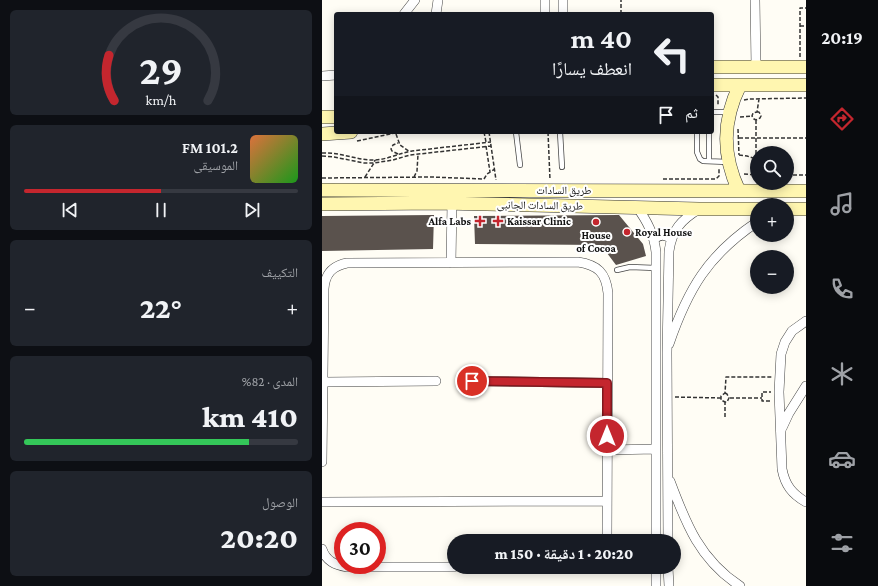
<!DOCTYPE html>
<html lang="ar">
<head>
<meta charset="utf-8">
<style>
  body { margin:0; font-family:"Crimson Pro","Noto Naskh Arabic",serif; background:#20242c; color:#f1f3f6; direction:rtl; height:100vh; display:flex; flex-direction:column; font-size:15px; white-space:nowrap }
  * { box-sizing:border-box; margin:0 }
  p { font-size:13px; color:#9ea1a6 }
  .icon { flex:none; width:22px; height:22px; fill:none; stroke:currentColor; stroke-width:2; stroke-linecap:round; stroke-linejoin:round }
  .map { position:relative; flex:1; overflow:hidden; direction:ltr }
  .details { display:flex; flex-direction:column; gap:10px; padding:10px; background:#0d0f14; width:322px }
  .details>* { flex:none }
  .hud { position:absolute; left:12px; top:12px; width:380px; height:122px; border-radius:4px; box-shadow:0 2px 10px #0003; direction:rtl; background:#171b24; color:#f1f3f6; overflow:hidden }
  .controls { position:absolute; left:428px; top:146px; display:grid; gap:8px }
  .controls a { display:grid; place-items:center; width:44px; height:44px; border-radius:50%; background:#171b24; box-shadow:0 2px 10px #0003; font-size:20px }
  .speed { position:absolute; left:12px; top:522px; display:flex; gap:8px; font-size:20px; font-weight:700; text-align:center }
  .speed>* { display:grid; place-content:center; width:52px; height:52px; border-radius:50%; background:#171b24; box-shadow:0 2px 10px #0003; line-height:1 }
  .speed .limit { border:6px solid #d22; background:#fff; color:#111 }
  .pin { position:absolute; display:grid; place-items:center; width:34px; height:34px; color:#fff; margin:-17px; border:2px solid #fff; border-radius:50%; box-shadow:0 1px 4px #0007 }
  .me { position:absolute; width:44px; margin:-22px; rotate:0deg; stroke-linejoin:round; filter:drop-shadow(0 0 3px #0008) }
  .turn { display:flex; align-items:center; gap:14px; height:84px; padding:0 16px; font-size:18px }
  .turn .icon { width:52px; height:52px; stroke-width:2.5 }
  .turn b { display:block; font-size:28px; line-height:34px }
  .then { display:flex; align-items:center; height:38px; padding:0 16px; background:#0003; gap:8px; font-size:15px }
  .big { font-size:30px; font-weight:800; line-height:1.1 }
  .details .widget { flex:1; display:flex; flex-direction:column; justify-content:center; gap:6px; min-width:0; padding:0 14px; border-radius:6px; background:#20242c }
  .details .dial { align-items:center; gap:0 }
  .dial svg { height:104px; overflow:visible; fill:none; stroke:#363941; stroke-width:7; stroke-linecap:round; text-anchor:middle }
  .dial text { fill:#f1f3f6; stroke:none }
  .song { display:flex; align-items:center; gap:12px }
  .cover { width:48px; height:48px; border-radius:6px; background:linear-gradient(135deg,hsl(20 70% 55%),hsl(120 70% 35%)) }
  .played { height:4px; border-radius:2px; background:linear-gradient(90deg,#c4262e 50%,#363941 50%) }
  .keys { display:flex; justify-content:space-around; direction:ltr }
  .heat { display:flex; justify-content:space-between; align-items:center; font-size:22px; direction:ltr }
  .charge { height:6px; border-radius:3px; background:linear-gradient(90deg,#34c759 82%,#363941 0) }
  .trip { position:absolute; left:125px; top:534px; width:234px; height:40px; border-radius:20px; background:#171b24; box-shadow:0 2px 10px #0003; font-weight:800; line-height:40px; text-align:center; direction:rtl }
  main { display:flex; flex:1; min-height:0 }
  .tab-bar { display:flex; flex-direction:column; width:72px; justify-content:space-around; align-items:center; background:#090b0e; color:#9ea1a6 }
  .tab-bar .icon { width:28px; height:28px }
  .tab-bar .current { color:#c4262e }
  .tab-bar b { font-size:18px; color:#f1f3f6 }
  .map>svg:first-child { display:block }
</style>
</head>
<body>
<main>
<nav class="tab-bar">
<b>20:19</b>
<svg class="icon current" aria-label="directions" viewBox="0 0 24 24"><path d="M12 3l9 9-9 9-9-9zM9 14v-3h6M13 9l2 2-2 2"/></svg>
<svg class="icon" aria-label="music" viewBox="0 0 24 24"><path d="M9 18V5l10-2v13"/><circle cx="6" cy="18" r="3"/><circle cx="16" cy="16" r="3"/></svg>
<svg class="icon" aria-label="phone" viewBox="0 0 24 24"><path d="M5 4h4l2 5-3 2q2 4 5 5l2-3 5 2v4C11 20 4 13 5 4z"/></svg>
<svg class="icon" aria-label="climate" viewBox="0 0 24 24"><path d="M12 3v18M4 7l16 10M4 17L20 7"/></svg>
<svg class="icon" aria-label="car" viewBox="0 0 24 24"><path d="M5 17H2v-5l4-1 3-4h7l3 4 3 1v5h-3M9 17h6M6 11h13"/><circle cx="7" cy="17" r="2"/><circle cx="17" cy="17" r="2"/></svg>
<svg class="icon" aria-label="filters" viewBox="0 0 24 24"><path d="M4 7h16M4 17h16"/><circle cx="9" cy="7" r="2"/><circle cx="15" cy="17" r="2"/></svg>
</nav>
<div class="map">
<svg width="484" height="586" viewBox="0 0 484 586">
  <rect width="100%" height="100%" fill="#fffdf5"/>
  <!-- building -->
  <path fill="#5a524d" d="M112,215L111,249L0,251V216Z
    M297,215L321,244L324,256L294,265L279,245L153,244L152,216Z"/>
  <g fill="none" stroke-linecap="round" stroke-linejoin="round">
    <defs>
      <path id="lane" d="M390,112H407
        M194,132L198,165
        M238,132L240,167
        M375,132V152L378,159L381,161L406,162
        M387,132V161
        M295,270L308,267L334,268"/>
      <path id="street" d="M223,0V14
        M241,0V14
        M433,0L434,67
        M82,14L93,0
        M114,14L116,0
        M0,76L14,75
        M315,207C325,221 332,234 334,252V541
        M332,240C337,234 343,234 349,239
        M129,263L130,203
        M484,321L470,331L463,342L459,354L457,392L460,469C463,485 470,494 484,502
        M347,344C366,289 386,255 435,222
        M150,381L285,383
        M1,382L114,381
        M460,428L467,413L484,386
        M285,450L334,449
        M0,462L2,289C3,274 10,266 25,263L256,262C276,265 284,273 286,293L285,541
        M348,481C364,524 378,560 418,586
        M0,502L285,501
        M346,541L345,353L347,251C350,230 359,220 377,209
        M0,549C4,561 13,565 25,567H132
        M346,567L347,586
        M334,586V567"/>
      <path id="secondary" d="M390,67H484
        M390,85H484
        M0,117H14
        M0,134L29,132
        M0,190L484,191
        M417,191C400,155 400,121 418,85
        M0,204L119,203L377,209H435
        M465,209H484"/>
    </defs>
    <!-- lane casing -->
    <use href="#lane" stroke="#444" stroke-width="6"/>
    <!-- street casing -->
    <use href="#street" stroke="#444" stroke-width="10"/>
    <!-- secondary casing -->
    <use href="#secondary" stroke="#333" stroke-width="14"/>
    <!-- path -->
    <path stroke="#333" stroke-width="1.5" stroke-dasharray="4 2" stroke-linecap="butt" d="M299,14V0
      M478,26H484
      M478,57V8H484
      M394,95L396,97V106
      M422,100L427,99L484,98
      M435,112H437L439,116L438,118L434,120L432,119L430,116L431,113L435,112L437,99
      M418,117L430,116
      M434,120V156L431,158L430,160L432,163L435,164
      M416,129L417,155
      M162,132L164,142
      M167,132L174,180
      M226,132L228,180
      M74,134L78,145L88,152
      M417,138H484
      M35,141L78,132
      M164,146L168,172
      M0,153C18,152 34,160 51,160C65,160 77,153 90,151C116,148 143,145 169,142
      M76,154L70,151L69,149L71,145L76,143
      M417,155L425,156L431,158
      M0,156L12,157L42,163H52L71,160L88,155L169,146
      M422,174L435,175
      M465,175H484
      M43,177L52,163L53,160
      M92,177L95,171L96,154
      M0,178L109,177L161,179
      M162,179L165,174L173,169
      M341,179H394L397,176V168
      M434,181V165
      M403,393L405,394L407,398L405,402H403L399,400V396L403,393L404,377H450
      M353,397L399,398
      M408,398H440
      M448,401H440V392H449
      M403,417V402"/>
    <!-- lane -->
    <use href="#lane" stroke="#fff" stroke-width="4.5"/>
    <!-- street -->
    <use href="#street" stroke="#fff" stroke-width="9"/>
    <!-- secondary -->
    <use href="#secondary" stroke="#fff6b0" stroke-width="13"/>
  </g>
  <g fill="none" stroke-linecap="round" stroke-linejoin="round">
    <defs>
      <path id="route" d="M150,381L285,383V436"/>
    </defs>
    <!-- route casing -->
    <use href="#route" stroke="#7f191e" stroke-width="10"/>
    <!-- route -->
    <use href="#route" stroke="#c4262e" stroke-width="7"/>
  </g>
  <!-- markers -->
  <g fill="#c4262e" stroke="#fff" stroke-width="1.5">
    <path d="M156 215h4v4h4v4h-4v4h-4v-4h-4v-4h4z"/>
    <path d="M174 215h4v4h4v4h-4v4h-4v-4h-4v-4h4z"/>
    <circle cx="274" cy="222" r="4"/>
    <circle cx="305" cy="232" r="4"/>
  </g>
  <g text-anchor="middle" stroke-width="4" stroke-linejoin="round" paint-order="stroke">
    <!-- street labels -->
    <g font-size="11" fill="#111" stroke="#fff">
      <text x="242" y="194">طريق السادات</text>
      <text transform="translate(218 205) rotate(1)" y="4">طريق السادات الجانبى</text>
    </g>
    <!-- poi labels -->
    <g font-size="11" font-weight="bold" fill="#111" stroke="#fff" text-anchor="start">
      <text x="149" y="225" text-anchor="end">Alfa Labs</text>
      <text x="185" y="225">Kaissar Clinic</text>
      <text x="313" y="236">Royal House</text>
      <text x="274" y="239" text-anchor="middle">House<tspan x="274" dy="13">of Cocoa</tspan></text>
    </g>
  </g>
</svg>
<div class="controls">
<a><svg class="icon" aria-label="search" viewBox="0 0 24 24"><circle cx="10" cy="10" r="6"/><path d="M15 15l6 6"/></svg></a>
<a>+</a>
<a>−</a>
</div>
<div class="speed"><div class="limit">30</div></div>
<div class="pin" style="left:150px;top:381px;background:#d93025"><svg class="icon" aria-label="arrive" viewBox="0 0 24 24"><path d="M6 21V4h12l-3 4 3 4H6"/></svg></div>
<svg class="me" style="left:285px;top:436px" viewBox="-20 -20 40 40"><circle r="17" fill="#c4262e" stroke="#fff" stroke-width="3"/><path d="M0-11L8 9 0 5-8 9z" fill="#fff"/></svg>
<div class="trip">20:20 · 1 دقيقة · 150 m</div>
<div class="hud">
<div class="turn"><svg class="icon" aria-label="left" viewBox="0 0 24 24"><path d="M17 20v-9H6M10 6l-5 5 5 5"/></svg><div><b>40 m</b>انعطف يسارًا</div></div>
<div class="then">ثم<svg class="icon" aria-label="arrive" viewBox="0 0 24 24"><path d="M6 21V4h12l-3 4 3 4H6"/></svg></div>
</div>
</div>
<section class="details">
<div class="widget dial"><svg viewBox="0 0 100 80">
<path d="M14 69A42 42 0 1 1 86 69"/>
<path d="M14 69A42 42 0 0 1 10 34" stroke="#c4262e"/>
<text x="50" y="56" font-size="32" font-weight="700">29</text>
<text x="50" y="72" font-size="11">km/h</text>
</svg></div>
<div class="widget">
<div class="song"><i class="cover"></i><div><b>101.2 FM</b><p>الموسيقى</p></div></div>
<div class="played"></div>
<div class="keys"><svg class="icon" aria-label="previous" viewBox="0 0 24 24"><path d="M18 5L8 12l10 7zM5 5v14"/></svg><svg class="icon" aria-label="pause" viewBox="0 0 24 24"><path d="M8 5v14M16 5v14"/></svg><svg class="icon" aria-label="next" viewBox="0 0 24 24"><path d="M6 5l10 7-10 7zM19 5v14"/></svg></div>
</div>
<div class="widget"><p>التكييف</p>
<div class="heat"><a>−</a><b class="big">22°</b><a>+</a></div>
</div>
<div class="widget"><p>المدى · 82%</p><b class="big">410 km</b><div class="charge"></div></div>
<div class="widget"><p>الوصول</p><b class="big">20:20</b></div>
</section>
</main>
</body>
</html>
